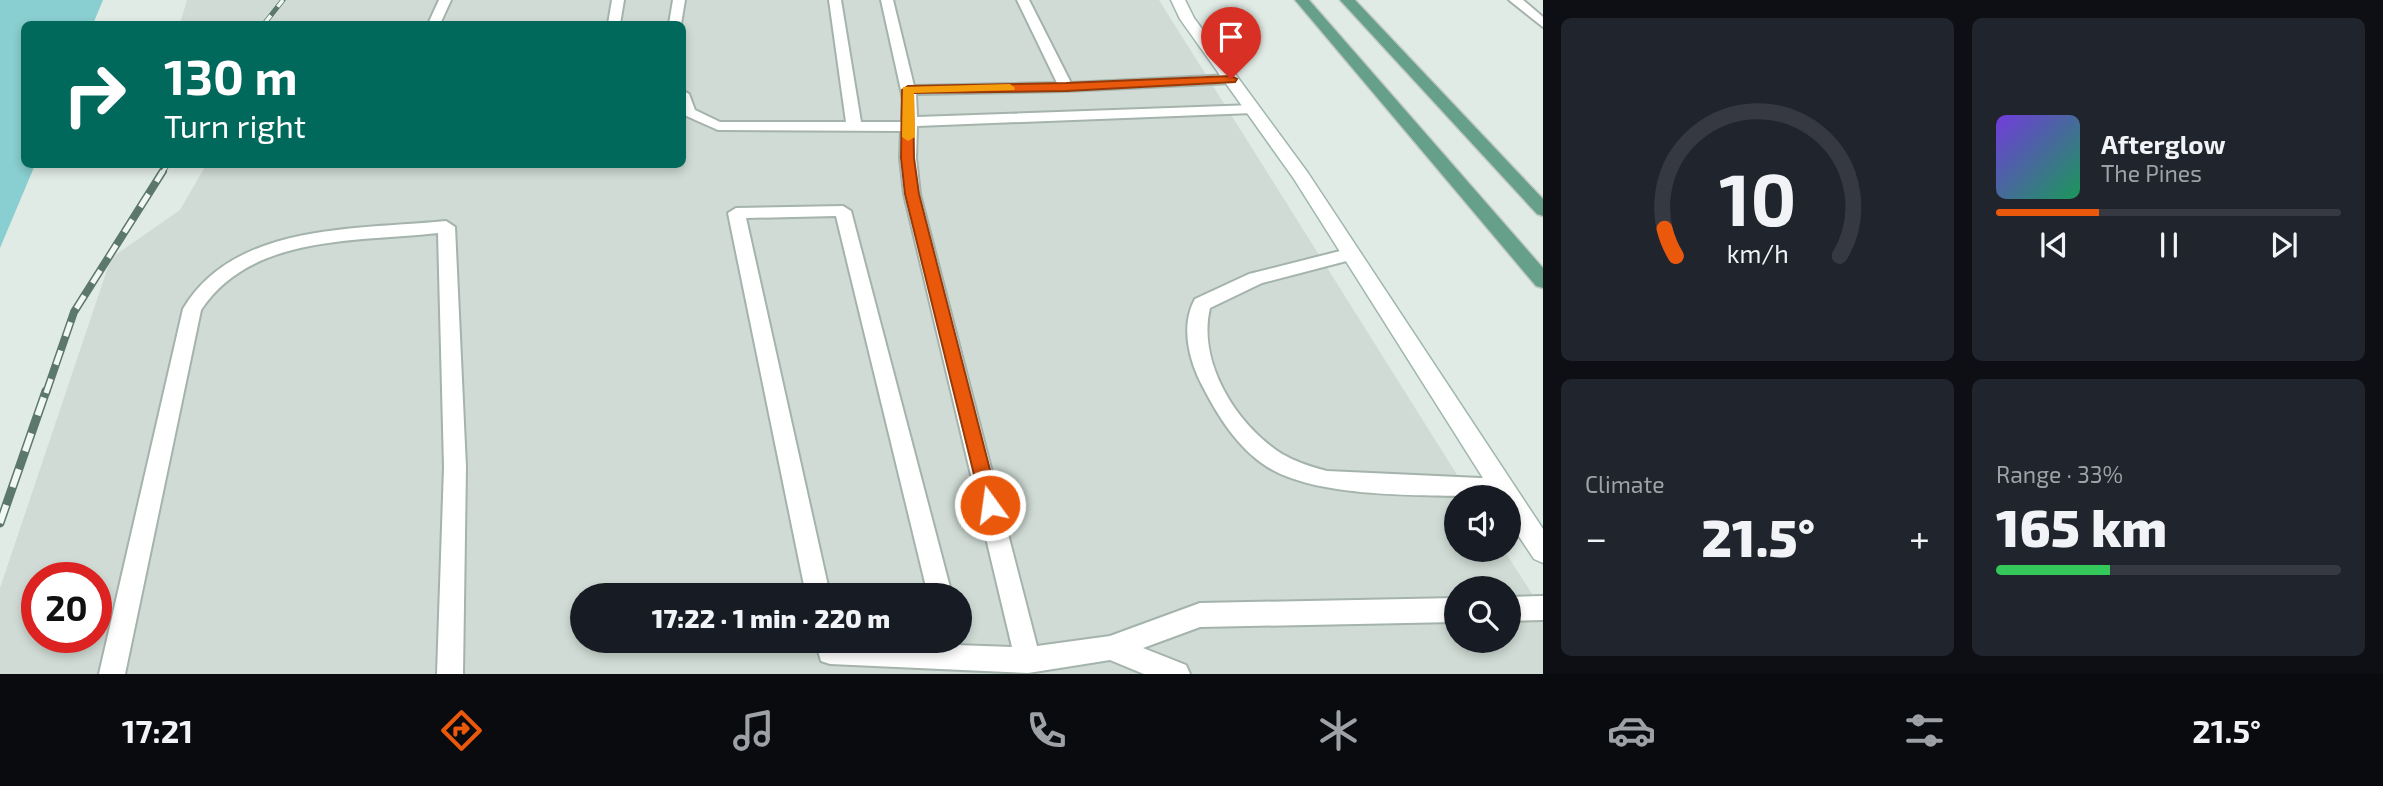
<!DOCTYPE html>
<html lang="en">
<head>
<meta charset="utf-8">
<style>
  body { margin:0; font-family:"Exo 2",sans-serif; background:#20242c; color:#f1f3f6; height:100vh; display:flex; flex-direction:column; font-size:26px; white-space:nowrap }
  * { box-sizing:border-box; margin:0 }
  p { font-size:23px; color:#9ea1a6 }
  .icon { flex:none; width:38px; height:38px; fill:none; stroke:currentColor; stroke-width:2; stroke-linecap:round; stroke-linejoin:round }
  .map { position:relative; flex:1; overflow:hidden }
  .drawer { display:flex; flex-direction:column; gap:18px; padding:18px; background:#0d0f14; width:840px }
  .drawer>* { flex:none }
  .banner { position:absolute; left:21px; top:21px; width:665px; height:147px; border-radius:10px; box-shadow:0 4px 10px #0003; background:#00695c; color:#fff; overflow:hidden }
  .buttons { position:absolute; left:1444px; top:485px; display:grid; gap:14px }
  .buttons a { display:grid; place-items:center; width:77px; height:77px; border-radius:50%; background:#171b24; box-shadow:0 4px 10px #0003; font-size:35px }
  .speed { position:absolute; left:21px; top:562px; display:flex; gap:14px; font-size:35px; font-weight:700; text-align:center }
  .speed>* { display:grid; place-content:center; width:91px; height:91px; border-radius:50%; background:#171b24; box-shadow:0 4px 10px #0003; line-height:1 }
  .speed .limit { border:10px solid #d22; background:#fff; color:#111 }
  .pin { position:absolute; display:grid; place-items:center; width:60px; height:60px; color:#fff; margin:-72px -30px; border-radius:50% 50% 50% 0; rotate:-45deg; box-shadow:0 0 7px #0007 }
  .pin .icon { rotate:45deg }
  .me { position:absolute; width:77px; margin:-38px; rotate:346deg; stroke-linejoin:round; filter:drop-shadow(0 0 5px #0008) }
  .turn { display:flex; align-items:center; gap:24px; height:147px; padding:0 28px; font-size:32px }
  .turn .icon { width:91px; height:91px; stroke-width:2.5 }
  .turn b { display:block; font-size:49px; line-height:60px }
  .big { font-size:52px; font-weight:800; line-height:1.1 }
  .drawer .widget { flex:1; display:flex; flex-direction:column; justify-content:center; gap:10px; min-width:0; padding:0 24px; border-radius:10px; background:#20242c }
  .drawer .dial { align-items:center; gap:0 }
  .dial svg { height:182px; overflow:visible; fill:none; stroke:#363941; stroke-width:7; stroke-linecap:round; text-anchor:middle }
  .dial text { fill:#f1f3f6; stroke:none }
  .song { display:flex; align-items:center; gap:21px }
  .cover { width:84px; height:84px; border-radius:10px; background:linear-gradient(135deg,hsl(260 70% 55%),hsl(150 70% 35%)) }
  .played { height:7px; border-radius:4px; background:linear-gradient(90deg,#ea580c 30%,#363941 30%) }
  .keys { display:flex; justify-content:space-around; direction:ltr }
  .heat { display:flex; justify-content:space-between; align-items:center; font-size:38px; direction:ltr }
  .charge { height:10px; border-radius:5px; background:linear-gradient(90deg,#34c759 33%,#363941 0) }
  .drawer .tiles { flex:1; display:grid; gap:18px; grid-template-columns:repeat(2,1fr) }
  .trip { position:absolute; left:570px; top:583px; width:402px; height:70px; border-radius:35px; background:#171b24; box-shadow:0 4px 10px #0003; font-weight:800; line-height:70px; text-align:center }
  .tab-bar { display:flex; height:112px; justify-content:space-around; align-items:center; background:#090b0e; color:#9ea1a6 }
  .tab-bar .icon { width:49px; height:49px }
  .tab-bar .current { color:#ea580c }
  .tab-bar b { font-size:32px; color:#f1f3f6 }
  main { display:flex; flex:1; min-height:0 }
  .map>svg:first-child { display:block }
</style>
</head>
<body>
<main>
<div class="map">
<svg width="1543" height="674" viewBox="0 0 1543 674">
  <rect width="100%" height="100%" fill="#e1ebe5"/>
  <!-- built -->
  <path fill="#cfdbd4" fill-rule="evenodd" d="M187,0H1159L1471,497H1456V550H1504L1543,611V674H0V588L111,258L180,210L206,165L682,164V24H180ZM37,578H96V637H37ZM1456,588H1508V640H1456ZM583,595H961V640H583Z"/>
  <!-- water -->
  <path fill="#89ced0" d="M0,0H103L93,24H24V164L35,165L0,248Z"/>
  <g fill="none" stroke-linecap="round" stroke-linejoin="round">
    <defs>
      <path id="lane" d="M439,0H451L440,24H428Z
        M612,0H624L620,24H608Z
        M673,0H685L681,24H669Z
        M829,0H841L861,122H902L903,99L881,0H893L914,86L1057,83L1017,0H1029L1071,83L1231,75L1238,79L1231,83L1066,91L916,94L917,117L1253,105L1260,109L1253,113L917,126L916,158L920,194L1037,646L1110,636L1200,603L1456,598V622L1200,627L1143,648L1186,665L1190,674H1144L1110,660L1028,673L830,664L821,661L815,640L1012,647L904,194L900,158L901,131L718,130L682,114V90L689,94L695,110L720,122H846Z
        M1509,0H1523L1543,17V27Z
        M843,206L851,211L952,595H928L836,216L746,218L830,595H806L728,213L736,208Z
        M446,221L455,227L466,467L463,674H437L444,467L438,233C357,242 251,234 201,310L125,674H99L183,309C234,222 358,230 446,221Z
        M1352,248L1361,254L1358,258L1262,283L1210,308C1197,362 1236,425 1282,454C1296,462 1311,467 1327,471L1502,479L1510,481L1513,488L1510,495L1492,497C1429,494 1318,500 1266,466C1237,447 1218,416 1203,387C1189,361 1180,326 1195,299L1249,274Z
        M1543,596V620L1508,621V597Z"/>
      <path id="secondary" d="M1171,0H1185L1194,18L1308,173L1543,529V563L1534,559L1508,520V497H1495L1294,179L1180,19Z"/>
      <path id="primary" d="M1295,0H1309L1543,268V288L1536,286Z
        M1340,0H1355L1543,199V216L1537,214Z"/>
    </defs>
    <!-- lane casing -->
    <use href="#lane" stroke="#a4b3ab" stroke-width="4"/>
    <!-- secondary casing -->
    <use href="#secondary" stroke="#9fb7ac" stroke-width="3"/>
    <!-- primary casing -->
    <use href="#primary" stroke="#c1c8c5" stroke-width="3"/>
    <!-- lane -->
    <use href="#lane" fill="#fff" fill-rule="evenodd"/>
    <!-- secondary -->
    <use href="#secondary" fill="#fff" fill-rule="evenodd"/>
    <!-- primary -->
    <use href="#primary" fill="#66a08a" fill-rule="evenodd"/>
    <defs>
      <path id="rail-far2" d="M264,24L283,0
        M162,173L168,164"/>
      <path id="rail-far1" d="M46,393L74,312L163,171"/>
      <path id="rail" d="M0,523L46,391"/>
    </defs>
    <!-- rail-far2 casing -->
    <use href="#rail-far2" stroke="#5c776c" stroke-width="5"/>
    <!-- rail-far1 casing -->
    <use href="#rail-far1" stroke="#5c776c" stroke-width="8"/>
    <!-- rail casing -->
    <use href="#rail" stroke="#5c776c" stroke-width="9"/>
    <!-- rail-far2 -->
    <use href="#rail-far2" stroke="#f1f8f4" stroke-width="3.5" stroke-dasharray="11" stroke-linecap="butt"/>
    <!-- rail-far1 -->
    <use href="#rail-far1" stroke="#f1f8f4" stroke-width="5" stroke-dasharray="15" stroke-linecap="butt"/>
    <!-- rail -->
    <use href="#rail" stroke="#f1f8f4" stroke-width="6" stroke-dasharray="19" stroke-linecap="butt"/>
  </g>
  <!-- route -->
  <path fill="#ea580c" stroke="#983908" stroke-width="2" d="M1231,76L1237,79L1235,82L1066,91L913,93L914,158L919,194L999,505L996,511L990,513L983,511L905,194L901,158L902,90L908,86L1066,83Z"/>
  <!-- slow -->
  <path fill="#f59e0b" d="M1010,84L1015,88L1014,90L914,93L915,137L908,141L902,137L903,87Z"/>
</svg>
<div class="buttons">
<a><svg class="icon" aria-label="sound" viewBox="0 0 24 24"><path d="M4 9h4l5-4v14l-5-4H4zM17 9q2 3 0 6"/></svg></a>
<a><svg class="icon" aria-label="search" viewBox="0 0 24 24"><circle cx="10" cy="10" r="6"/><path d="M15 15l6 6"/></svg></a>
</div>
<div class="speed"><div class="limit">20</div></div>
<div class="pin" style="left:1231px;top:79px;background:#d93025"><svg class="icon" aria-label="arrive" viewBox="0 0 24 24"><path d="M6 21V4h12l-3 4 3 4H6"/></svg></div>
<svg class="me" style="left:990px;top:505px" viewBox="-20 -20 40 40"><circle r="17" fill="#ea580c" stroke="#fff" stroke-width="3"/><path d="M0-11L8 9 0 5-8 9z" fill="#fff"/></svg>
<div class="trip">17:22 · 1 min · 220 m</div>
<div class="banner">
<div class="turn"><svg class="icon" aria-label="right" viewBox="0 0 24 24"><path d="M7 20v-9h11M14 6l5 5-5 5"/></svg><div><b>130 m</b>Turn right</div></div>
</div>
</div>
<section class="drawer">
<div class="tiles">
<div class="widget dial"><svg viewBox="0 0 100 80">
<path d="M14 69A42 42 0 1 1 86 69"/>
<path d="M14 69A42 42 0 0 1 9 57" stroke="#ea580c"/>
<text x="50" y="56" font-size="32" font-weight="700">10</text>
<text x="50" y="72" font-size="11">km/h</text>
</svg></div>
<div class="widget">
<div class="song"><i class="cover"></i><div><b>Afterglow</b><p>The Pines</p></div></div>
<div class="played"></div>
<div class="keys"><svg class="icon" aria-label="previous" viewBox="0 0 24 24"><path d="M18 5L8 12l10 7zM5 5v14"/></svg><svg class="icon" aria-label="pause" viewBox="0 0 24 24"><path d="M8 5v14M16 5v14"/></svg><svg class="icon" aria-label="next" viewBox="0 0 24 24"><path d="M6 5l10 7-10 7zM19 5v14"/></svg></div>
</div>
<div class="widget"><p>Climate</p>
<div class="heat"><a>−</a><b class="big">21.5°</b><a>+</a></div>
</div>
<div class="widget"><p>Range · 33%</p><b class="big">165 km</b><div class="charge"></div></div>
</div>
</section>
</main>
<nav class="tab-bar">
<b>17:21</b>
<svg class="icon current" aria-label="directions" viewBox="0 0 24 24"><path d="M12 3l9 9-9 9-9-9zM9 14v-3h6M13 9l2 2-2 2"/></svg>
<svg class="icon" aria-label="music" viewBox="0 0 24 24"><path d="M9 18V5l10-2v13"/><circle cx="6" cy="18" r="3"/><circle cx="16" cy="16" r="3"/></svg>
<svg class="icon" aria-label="phone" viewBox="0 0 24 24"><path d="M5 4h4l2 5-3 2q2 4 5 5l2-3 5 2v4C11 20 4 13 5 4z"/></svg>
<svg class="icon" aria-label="climate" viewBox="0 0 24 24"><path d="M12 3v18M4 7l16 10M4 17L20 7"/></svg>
<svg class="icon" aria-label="car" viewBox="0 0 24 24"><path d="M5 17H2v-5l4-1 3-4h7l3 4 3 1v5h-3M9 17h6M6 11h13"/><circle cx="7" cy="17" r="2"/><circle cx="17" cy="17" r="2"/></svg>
<svg class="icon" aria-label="filters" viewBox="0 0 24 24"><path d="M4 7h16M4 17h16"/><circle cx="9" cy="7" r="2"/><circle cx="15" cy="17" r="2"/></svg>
<b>21.5°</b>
</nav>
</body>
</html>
